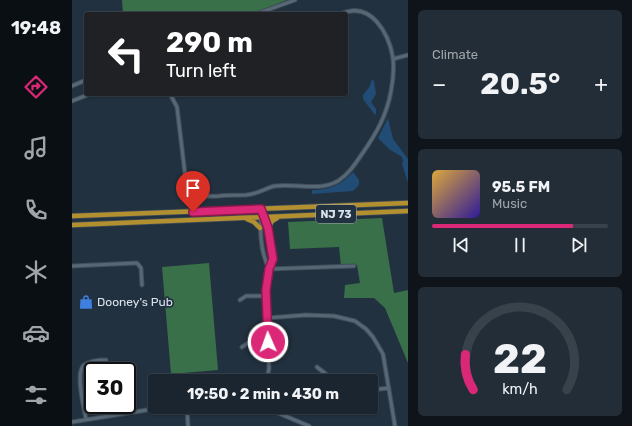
<!DOCTYPE html>
<html lang="en">
<head>
<meta charset="utf-8">
<style>
  body { margin:0; font-family:Rubik,sans-serif; background:#232d37; color:#f1f3f6; height:100vh; display:flex; flex-direction:column; font-size:15px; white-space:nowrap }
  * { box-sizing:border-box; margin:0 }
  p { font-size:13px; color:#9fa5aa }
  .icon { flex:none; width:22px; height:22px; fill:none; stroke:currentColor; stroke-width:2; stroke-linecap:round; stroke-linejoin:round }
  .map { position:relative; flex:1; overflow:hidden }
  .sheet { display:flex; flex-direction:column; gap:10px; padding:10px; background:#0e141a; width:224px }
  .sheet>* { flex:none }
  .top-card { position:absolute; left:12px; top:12px; width:264px; height:84px; border-radius:4px; box-shadow:0 1px 3px #0004,0 0 0 1px #38424b; background:#202124; color:#fff; overflow:hidden }
  .speed { position:absolute; left:12px; top:362px; display:flex; gap:8px; font-size:20px; font-weight:700; text-align:center }
  .speed>* { display:grid; place-content:center; width:52px; height:52px; border-radius:50%; background:#1a252f; box-shadow:0 1px 3px #0004,0 0 0 1px #38424b; line-height:1 }
  .speed .limit { border:2px solid #111; border-radius:6px; background:#fff; color:#111 }
  .pin { position:absolute; display:grid; place-items:center; width:34px; height:34px; color:#fff; margin:-41px -17px; border-radius:50% 50% 50% 0; rotate:-45deg; box-shadow:0 0 4px #0007 }
  .pin .icon { rotate:45deg }
  .me { position:absolute; width:44px; margin:-22px; rotate:358deg; stroke-linejoin:round; filter:drop-shadow(0 0 3px #0008) }
  .turn { display:flex; align-items:center; gap:14px; height:84px; padding:0 16px; font-size:18px }
  .turn .icon { width:52px; height:52px; stroke-width:2.5 }
  .turn b { display:block; font-size:28px; line-height:34px }
  .big { font-size:30px; font-weight:700; line-height:1.1 }
  .sheet .tile { flex:1; display:flex; flex-direction:column; justify-content:center; gap:6px; min-width:0; padding:0 14px; border-radius:6px; background:#232d37 }
  .sheet .dial { align-items:center; gap:0 }
  .dial svg { height:104px; overflow:visible; fill:none; stroke:#38424b; stroke-width:7; stroke-linecap:round; text-anchor:middle }
  .dial text { fill:#f1f3f6; stroke:none }
  .song { display:flex; align-items:center; gap:12px }
  .cover { width:48px; height:48px; border-radius:6px; background:linear-gradient(135deg,hsl(40 70% 55%),hsl(250 70% 35%)) }
  .played { height:4px; border-radius:2px; background:linear-gradient(90deg,#db2777 80%,#38424b 80%) }
  .keys { display:flex; justify-content:space-around; direction:ltr }
  .heat { display:flex; justify-content:space-between; align-items:center; font-size:22px; direction:ltr }
  .trip { position:absolute; left:76px; top:374px; width:230px; height:40px; border-radius:4px; background:#1a252f; box-shadow:0 1px 3px #0004,0 0 0 1px #38424b; font-weight:700; line-height:40px; text-align:center }
  main { display:flex; flex:1; min-height:0 }
  .menu { display:flex; flex-direction:column; width:72px; justify-content:space-around; align-items:center; background:#0a0f13; color:#9fa5aa }
  .menu .icon { width:28px; height:28px }
  .menu .current { color:#db2777 }
  .menu b { font-size:18px; color:#f1f3f6 }
  .map>svg:first-child { display:block }
</style>
</head>
<body>
<main>
<nav class="menu">
<b>19:48</b>
<svg class="icon current" aria-label="directions" viewBox="0 0 24 24"><path d="M12 3l9 9-9 9-9-9zM9 14v-3h6M13 9l2 2-2 2"/></svg>
<svg class="icon" aria-label="music" viewBox="0 0 24 24"><path d="M9 18V5l10-2v13"/><circle cx="6" cy="18" r="3"/><circle cx="16" cy="16" r="3"/></svg>
<svg class="icon" aria-label="phone" viewBox="0 0 24 24"><path d="M5 4h4l2 5-3 2q2 4 5 5l2-3 5 2v4C11 20 4 13 5 4z"/></svg>
<svg class="icon" aria-label="climate" viewBox="0 0 24 24"><path d="M12 3v18M4 7l16 10M4 17L20 7"/></svg>
<svg class="icon" aria-label="car" viewBox="0 0 24 24"><path d="M5 17H2v-5l4-1 3-4h7l3 4 3 1v5h-3M9 17h6M6 11h13"/><circle cx="7" cy="17" r="2"/><circle cx="17" cy="17" r="2"/></svg>
<svg class="icon" aria-label="filters" viewBox="0 0 24 24"><path d="M4 7h16M4 17h16"/><circle cx="9" cy="7" r="2"/><circle cx="15" cy="17" r="2"/></svg>
</nav>
<div class="map">
<svg width="336" height="426" viewBox="0 0 336 426">
  <rect width="100%" height="100%" fill="#22313f"/>
  <!-- forest -->
  <path fill="#396f49" d="M50,0H215L180,14H51Z
    M310,218L322,293L336,290V363L313,308L302,298H272L273,285L288,283L285,265L269,266L267,247L218,249L216,222Z
    M137,263L146,370L99,374L90,267Z"/>
  <!-- water -->
  <path fill="#214c75" d="M301,80L302,81L304,94L299,102L304,109V114L303,115L291,99V95L298,86L299,81Z
    M316,118L321,139L336,159V183L330,164L331,162L330,157L317,149L306,138Z
    M281,172L287,180V185L281,191L240,194V190C256,190 270,185 281,172Z"/>
  <g fill="none" stroke-linecap="round" stroke-linejoin="round">
    <defs>
      <path id="minor" d="M184,14L223,0
        M321,59L336,55
        M0,86L14,80
        M98,94L105,107L114,182C121,196 133,197 147,196C156,195 165,195 174,195C187,194 193,188 203,186C224,183 247,192 266,181C277,174 283,164 290,154C304,134 315,115 319,91C321,81 322,68 321,58C317,34 299,0 269,14
        M0,101L18,94
        M189,209L196,228L201,259L197,269L194,290L197,369L194,381
        M189,211C188,230 188,251 197,269
        M0,266L65,263L69,268L70,285
        M197,269L282,266
        M168,300L174,296H194
        M195,318L234,315L262,316L283,321L294,329L301,337L311,354L323,426
        M170,347L176,343L196,342
        M245,367L255,375L268,381
        M299,390L317,388
        M198,407L206,413L237,426
        M115,408L116,426
        M14,419C12,408 3,372 12,365C18,361 27,360 34,360
        M0,422L75,410L130,407"/>
      <path id="highway" d="M0,216L336,203
        M175,219L182,222L188,228
        M0,225L336,211
        M196,228L200,221L205,218"/>
    </defs>
    <!-- minor casing -->
    <use href="#minor" stroke="#414e59" stroke-width="5"/>
    <!-- highway casing -->
    <use href="#highway" stroke="#414e59" stroke-width="6"/>
    <!-- minor -->
    <use href="#minor" stroke="#566776" stroke-width="3"/>
    <!-- highway -->
    <use href="#highway" stroke="#b28f2f" stroke-width="4.5"/>
  </g>
  <g fill="none" stroke-linecap="round" stroke-linejoin="round">
    <defs>
      <path id="route" d="M121,212L189,209L196,228L201,259L197,269L194,290L196,342"/>
    </defs>
    <!-- route casing -->
    <use href="#route" stroke="#8e194d" stroke-width="10"/>
    <!-- route -->
    <use href="#route" stroke="#db2777" stroke-width="7"/>
  </g>
  <!-- icons -->
  <defs>
    <symbol id="shop-bare" viewBox="-9 -9 18 18"><path d="M-5-2.5h2.3a2.7 3.5 0 0 1 5.4 0H5L5.5 6h-11ZM-1.5-2.5h3a1.5 2.3 0 0 0-3 0Z" fill="#3f7fe0" stroke="#22313f" stroke-width="2.5" paint-order="stroke"/></symbol>
  </defs>
  <g fill-rule="evenodd">
    <use href="#shop-bare" x="4" y="292" width="20" height="20"/>
  </g>
  <g text-anchor="middle" stroke-width="3.5" stroke-linejoin="round" paint-order="stroke">
    <!-- shield labels -->
    <rect fill="#22313f" stroke="#a3aeb8" stroke-width="1" x="244" y="205" width="40" height="18" rx="3"/>
    <g font-size="11" font-weight="bold" fill="#dae3ec">
      <text x="264" y="218">NJ 73</text>
    </g>
    <!-- poi labels -->
    <g font-size="12" fill="#dae3ec" stroke="#22313f" text-anchor="start">
      <text x="25" y="306">Dooney's Pub</text>
    </g>
  </g>
</svg>
<div class="speed"><div class="limit">30</div></div>
<div class="pin" style="left:121px;top:212px;background:#d93025"><svg class="icon" aria-label="arrive" viewBox="0 0 24 24"><path d="M6 21V4h12l-3 4 3 4H6"/></svg></div>
<svg class="me" style="left:196px;top:342px" viewBox="-20 -20 40 40"><circle r="17" fill="#db2777" stroke="#fff" stroke-width="3"/><path d="M0-11L8 9 0 5-8 9z" fill="#fff"/></svg>
<div class="trip">19:50 · 2 min · 430 m</div>
<div class="top-card">
<div class="turn"><svg class="icon" aria-label="left" viewBox="0 0 24 24"><path d="M17 20v-9H6M10 6l-5 5 5 5"/></svg><div><b>290 m</b>Turn left</div></div>
</div>
</div>
<section class="sheet">
<div class="tile"><p>Climate</p>
<div class="heat"><a>−</a><b class="big">20.5°</b><a>+</a></div>
</div>
<div class="tile">
<div class="song"><i class="cover"></i><div><b>95.5 FM</b><p>Music</p></div></div>
<div class="played"></div>
<div class="keys"><svg class="icon" aria-label="previous" viewBox="0 0 24 24"><path d="M18 5L8 12l10 7zM5 5v14"/></svg><svg class="icon" aria-label="pause" viewBox="0 0 24 24"><path d="M8 5v14M16 5v14"/></svg><svg class="icon" aria-label="next" viewBox="0 0 24 24"><path d="M6 5l10 7-10 7zM19 5v14"/></svg></div>
</div>
<div class="tile dial"><svg viewBox="0 0 100 80">
<path d="M14 69A42 42 0 1 1 86 69"/>
<path d="M14 69A42 42 0 0 1 8 42" stroke="#db2777"/>
<text x="50" y="56" font-size="32" font-weight="700">22</text>
<text x="50" y="72" font-size="11">km/h</text>
</svg></div>
</section>
</main>
</body>
</html>
